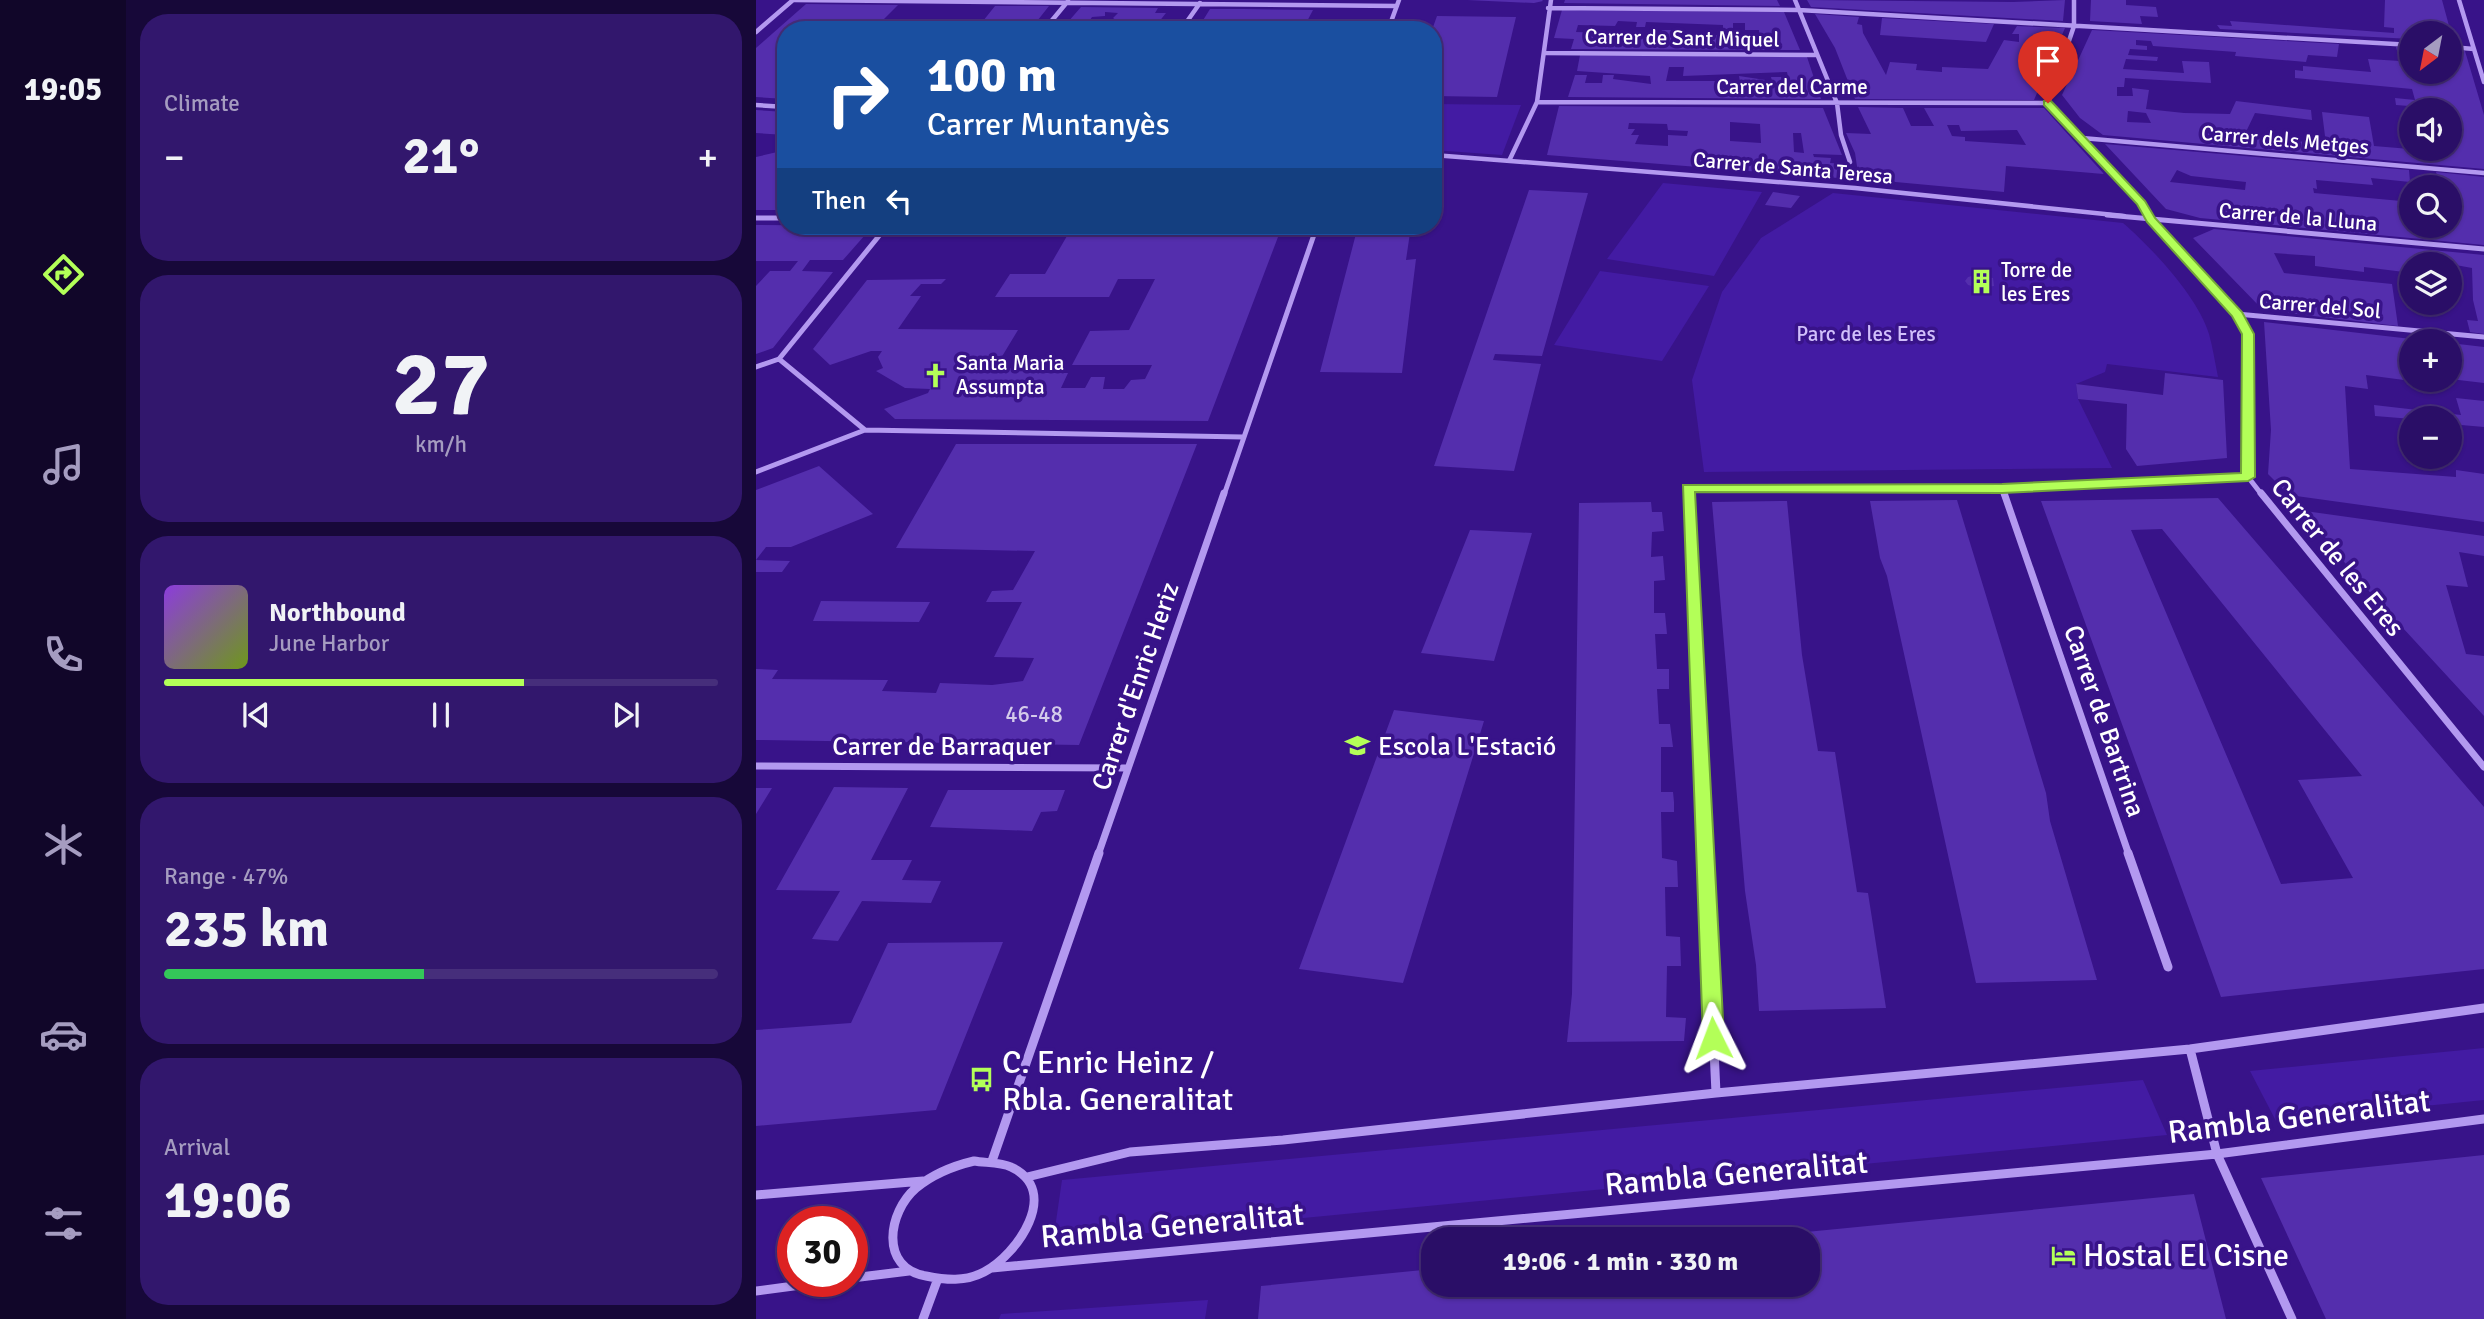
<!DOCTYPE html>
<html lang="en">
<head>
<meta charset="utf-8">
<style>
  body { margin:0; font-family:Signika,sans-serif; background:#32176d; color:#f1f3f6; height:100vh; display:flex; flex-direction:column; font-size:26px; white-space:nowrap }
  * { box-sizing:border-box; margin:0 }
  p { font-size:23px; color:#a59cc0 }
  .icon { flex:none; width:38px; height:38px; fill:none; stroke:currentColor; stroke-width:2; stroke-linecap:round; stroke-linejoin:round }
  .map { position:relative; flex:1; overflow:hidden }
  .drawer { display:flex; flex-direction:column; gap:14px; padding:14px; background:#170839; width:630px }
  .drawer>* { flex:none }
  .top-card { position:absolute; left:21px; top:21px; width:665px; height:214px; border-radius:28px; box-shadow:0 2px 5px #0004,0 0 0 2px #462e7b; background:#1a4fa0; color:#fff; overflow:hidden }
  .needle { width:46px; rotate:212deg }
  .fabs { position:absolute; left:1643px; top:21px; display:grid; gap:14px }
  .fabs a { display:grid; place-items:center; width:63px; height:63px; border-radius:50%; background:#2a0e67; box-shadow:0 2px 5px #0004,0 0 0 2px #462e7b; font-size:35px }
  .speed { position:absolute; left:21px; top:1206px; display:flex; gap:14px; font-size:35px; font-weight:700; text-align:center }
  .speed>* { display:grid; place-content:center; width:91px; height:91px; border-radius:50%; background:#2a0e67; box-shadow:0 2px 5px #0004,0 0 0 2px #462e7b; line-height:1 }
  .speed .limit { border:10px solid #d22; background:#fff; color:#111 }
  .pin { position:absolute; display:grid; place-items:center; width:60px; height:60px; color:#fff; margin:-72px -30px; border-radius:50% 50% 50% 0; rotate:-45deg; box-shadow:0 0 7px #0007 }
  .pin .icon { rotate:45deg }
  .me { position:absolute; width:77px; margin:-38px; rotate:357deg; stroke-linejoin:round; filter:drop-shadow(0 0 5px #0008) }
  .turn { display:flex; align-items:center; gap:24px; height:147px; padding:0 35px; font-size:32px }
  .turn .icon { width:91px; height:91px; stroke-width:2.5 }
  .turn b { display:block; font-size:49px; line-height:60px }
  .then { display:flex; align-items:center; height:66px; padding:0 35px; background:#0003; gap:14px; font-size:26px }
  .big { font-size:52px; font-weight:700; line-height:1.1 }
  .drawer .widget { flex:1; display:flex; flex-direction:column; justify-content:center; gap:10px; min-width:0; padding:0 24px; border-radius:28px; background:#32176d }
  .drawer .dial { align-items:center; gap:0 }
  .dial b { font-size:91px; line-height:1 }
  .song { display:flex; align-items:center; gap:21px }
  .cover { width:84px; height:84px; border-radius:10px; background:linear-gradient(135deg,hsl(270 70% 55%),hsl(80 70% 35%)) }
  .played { height:7px; border-radius:4px; background:linear-gradient(90deg,#b3ff58 65%,#462e7b 65%) }
  .keys { display:flex; justify-content:space-around; direction:ltr }
  .heat { display:flex; justify-content:space-between; align-items:center; font-size:38px; direction:ltr }
  .charge { height:10px; border-radius:5px; background:linear-gradient(90deg,#34c759 47%,#462e7b 0) }
  .trip { position:absolute; left:665px; top:1227px; width:399px; height:70px; border-radius:28px; background:#2a0e67; box-shadow:0 2px 5px #0004,0 0 0 2px #462e7b; font-weight:700; line-height:70px; text-align:center }
  main { display:flex; flex:1; min-height:0 }
  .tab-bar { display:flex; flex-direction:column; width:126px; justify-content:space-around; align-items:center; background:#110629; color:#a59cc0 }
  .tab-bar .icon { width:49px; height:49px }
  .tab-bar .current { color:#b3ff58 }
  .tab-bar b { font-size:32px; color:#f1f3f6 }
  .map>svg:first-child { display:block }
</style>
</head>
<body>
<main>
<nav class="tab-bar">
<b>19:05</b>
<svg class="icon current" aria-label="directions" viewBox="0 0 24 24"><path d="M12 3l9 9-9 9-9-9zM9 14v-3h6M13 9l2 2-2 2"/></svg>
<svg class="icon" aria-label="music" viewBox="0 0 24 24"><path d="M9 18V5l10-2v13"/><circle cx="6" cy="18" r="3"/><circle cx="16" cy="16" r="3"/></svg>
<svg class="icon" aria-label="phone" viewBox="0 0 24 24"><path d="M5 4h4l2 5-3 2q2 4 5 5l2-3 5 2v4C11 20 4 13 5 4z"/></svg>
<svg class="icon" aria-label="climate" viewBox="0 0 24 24"><path d="M12 3v18M4 7l16 10M4 17L20 7"/></svg>
<svg class="icon" aria-label="car" viewBox="0 0 24 24"><path d="M5 17H2v-5l4-1 3-4h7l3 4 3 1v5h-3M9 17h6M6 11h13"/><circle cx="7" cy="17" r="2"/><circle cx="17" cy="17" r="2"/></svg>
<svg class="icon" aria-label="filters" viewBox="0 0 24 24"><path d="M4 7h16M4 17h16"/><circle cx="9" cy="7" r="2"/><circle cx="15" cy="17" r="2"/></svg>
</nav>
<section class="drawer">
<div class="widget"><p>Climate</p>
<div class="heat"><a>−</a><b class="big">21°</b><a>+</a></div>
</div>
<div class="widget dial"><b>27</b><p>km/h</p></div>
<div class="widget">
<div class="song"><i class="cover"></i><div><b>Northbound</b><p>June Harbor</p></div></div>
<div class="played"></div>
<div class="keys"><svg class="icon" aria-label="previous" viewBox="0 0 24 24"><path d="M18 5L8 12l10 7zM5 5v14"/></svg><svg class="icon" aria-label="pause" viewBox="0 0 24 24"><path d="M8 5v14M16 5v14"/></svg><svg class="icon" aria-label="next" viewBox="0 0 24 24"><path d="M6 5l10 7-10 7zM19 5v14"/></svg></div>
</div>
<div class="widget"><p>Range · 47%</p><b class="big">235 km</b><div class="charge"></div></div>
<div class="widget"><p>Arrival</p><b class="big">19:06</b></div>
</section>
<div class="map">
<svg width="1728" height="1319" viewBox="0 0 1728 1319">
  <rect width="100%" height="100%" fill="#381389"/>
  <!-- green -->
  <path fill="#431ba3" d="M677,104L765,105L746,155L677,150Z
    M907,183L1006,192L958,276L851,259Z
    M1077,193L1367,223C1396,248 1442,297 1453,334C1457,348 1459,363 1462,377L1351,364L1349,372L1320,384L1322,399L1356,468L948,472L936,380L966,292L1005,238Z
    M844,271L953,286L906,361L798,345Z
    M1728,1048V1100L1520,1121L1494,1071Z
    M1387,1080L1411,1135L297,1242L306,1180Z
    M452,1300L449,1319H243L245,1314Z"/>
  <!-- building -->
  <path fill="#542ead" fill-rule="evenodd" d="M711,0H786L787,1L778,3Z
    M809,0H1021L1024,6L808,3Z
    M1051,0L1257,2L1309,0L1307,21L1055,7Z
    M1335,0H1370V5L1400,7L1402,17L1384,16L1386,24L1334,21Z
    M1629,0H1686L1695,33H1656V39L1464,29L1461,25L1476,26L1474,21L1638,33V28L1628,27Z
    M50,4L142,5L125,22H83L75,30H30V71L24,76L30,77V99L0,97V48Z
    M239,6H293L274,30H207L214,21H227Z
    M325,7L402,8L399,13H410L402,23L413,24L409,30L363,29L367,25L357,18L362,13L349,12V16L336,17L334,20H340L331,30H305Z
    M454,9H487L557,10L548,27L555,30H441Z
    M806,10L1028,12L1044,50L815,49L818,39L798,38ZM862,21L881,22L880,27H889L890,22L967,25V30H977V23H989V30H1003V37L917,33L918,30H906L905,33H894L893,36L878,39L880,34L820,32L822,25L859,26Z
    M1059,14L1103,17L1101,24L1106,25L1107,33L1130,75L1134,62L1161,64L1160,70L1186,72V67L1232,69L1248,40L1263,42V34H1256L1261,26L1309,28L1278,100L1099,99L1079,48Z
    M681,16L760,17L741,97L677,96L676,30Z
    M1126,18L1198,22L1238,24L1230,42L1124,35Z
    M1336,30L1583,44L1581,57L1552,55L1550,62L1479,56L1480,52L1397,46L1395,41L1380,40V45L1391,46V50L1374,49L1372,55L1402,57L1401,61L1370,59L1367,69L1428,73L1426,61L1453,62L1455,83L1369,78L1368,87H1361V96H1377L1376,88L1393,90L1390,109L1428,113L1474,114L1480,101L1555,110L1556,120L1499,113L1488,136L1570,144L1566,112L1613,117L1618,146L1666,150L1694,149V110H1666V107L1640,105L1639,98L1659,100L1656,89L1539,78V70L1547,71V66L1615,72L1612,59L1644,61L1640,47L1656,48V72H1694V50L1709,51L1728,115V169L1347,135L1324,118L1306,95ZM1372,111L1390,113L1395,123L1371,122Z
    M824,55L1051,57L1065,99L812,97L819,75H831L829,83H846L847,75H858L857,79L895,84L894,76L821,71ZM913,67H928L927,76L1031,72L1032,77H1015L1016,81L983,76L985,88H965L966,81H910Z
    M803,106L1067,108L1086,155L1057,154L1058,157L1075,158L1074,163L1091,164L1095,179L791,155ZM974,122L1004,124L1005,143L974,141ZM873,123L911,124L912,130L932,131L931,136L912,135V146L879,144L883,135H875L879,129H872ZM1037,133H1045L1048,153L1038,152Z
    M1102,107L1147,108L1155,126H1178L1168,108H1288L1348,174L1250,166L1248,192L1107,179L1102,173L1099,153L1090,133L1115,134ZM1191,125H1203L1205,131L1261,130L1270,145L1209,141V137L1196,136Z
    M0,110L30,112V135L0,133Z
    M1349,144L1653,170L1654,182L1615,178L1617,185L1560,180L1561,189L1557,188L1558,193L1656,202V226H1694V187H1685L1680,172L1728,177V245L1444,218L1410,209ZM1421,170L1435,176L1490,182L1489,190L1414,182Z
    M30,150V210H0V157Z
    M773,190L832,193L786,356L739,354L737,360L785,364L758,471L678,466Z
    M1017,192L1044,196L1035,208L1009,205Z
    M0,225L117,226L87,260H54L46,271L77,272L17,348L0,354V286L14,271H34L42,261H0Z
    M602,226H655L650,260L660,259L646,373L564,372Z
    M315,229L510,231L522,237L452,421L139,419L128,409L172,393L174,389L149,388L120,371L127,368L122,357L126,351H115L74,365L57,349L111,280L190,279L185,284H165L154,296H165L142,329L262,330L239,368L278,369L275,373H312L305,388H329L335,377H349L347,389H368L375,380L389,379L396,365H316L334,331L373,330L399,279H362L353,297H239L254,274H289Z
    M1458,229L1728,255V334L1714,332L1711,320L1722,321L1717,300L1716,268L1694,264L1653,260L1656,273L1608,267V272L1559,266V256L1518,253L1528,273L1636,284L1642,326L1507,310L1437,238Z
    M1220,275L1237,278L1238,286L1223,288L1212,285L1209,281L1212,277Z
    M1508,322L1664,340L1656,341V377L1647,376L1648,380L1610,375L1612,389L1589,386L1594,469L1700,477V470L1728,474V522L1533,495L1512,474L1515,430Z
    M1694,343L1728,347V383L1694,379Z
    M1409,373L1467,380L1471,458L1381,466L1370,449L1371,404L1322,399L1320,384L1407,395Z
    M1700,398L1728,401V427L1694,424V418L1656,419L1619,416L1618,405L1705,415Z
    M200,444H441L323,745L0,740V669L22,670L16,679L132,680L126,691L180,693L184,683L236,685L267,681L278,658L238,657L266,602H230L236,591L257,590L279,551L140,548Z
    M63,466L117,514L35,547H10L0,560V490Z
    M1462,498L1728,807V969L1465,997L1285,501ZM1406,529L1606,776L1542,780L1597,878L1525,884L1375,530Z
    M1201,500L1290,793L1294,821L1341,980L1220,983L1131,576L1124,558L1114,501Z
    M1031,501L1046,655L1062,751L1079,752L1101,892L1112,893L1130,1008L1003,1011L1000,965L989,891L956,502Z
    M895,502L896,512H906L908,531L896,532L895,557L907,556L909,580L898,581V613H909L911,634H899L901,669H913V689H901L903,724H914L917,747H905V792H917L918,802V812H905L906,858L921,861L922,887H909L910,936L924,937L925,966H911L910,1017L930,1018L928,1041L811,1042L816,994L823,503Z
    M1549,511L1728,536V556L1703,552L1712,587L1690,585L1710,654L1728,656V716L1599,576Z
    M714,530L776,533L738,661L665,653Z
    M0,560L34,561L26,572H0Z
    M65,601L174,602L163,622L57,621Z
    M638,710L728,721L647,983L543,969Z
    M78,787L152,788L115,860H156L146,880L185,881L175,903L106,901L82,941L56,939L84,891L20,890Z
    M0,788H16L0,814Z
    M192,790H309L301,811L285,812L276,831L174,827Z
    M247,942L180,1110L0,1126V1030L95,1023L132,943Z
    M1728,1155V1319H1570L1505,1178Z
    M1438,1194L1470,1319H502L505,1286L677,1269V1284H1052V1239L999,1237Z"/>
  <g fill="none" stroke-linecap="round" stroke-linejoin="round">
    <!-- minor-far3 -->
    <path stroke="#b399f0" stroke-width="4.5" d="M38,0L641,6
      M1039,0L1081,103L1085,135L1094,162
      M1318,0V26L1292,103L1385,203L1392,216
      M1703,0L1728,82
      M792,8L1043,10L1656,45
      M288,30L312,1
      M425,30L444,3
      M632,30L643,0
      M0,32L37,0
      M1694,47L1718,49
      M790,53L1061,55
      M781,102L1292,103
      M0,105L30,107
      M1326,138L1728,173
      M677,155L1099,188L1368,216
      M753,161L781,102L795,0"/>
    <!-- minor-far2 -->
    <path stroke="#b399f0" stroke-width="5" d="M1351,215L1728,249
      M1391,215L1481,314L1492,334V477L1506,495
      M0,218H30
      M1481,314L1728,337
      M23,359L131,226
      M0,367L23,359
      M109,430L487,437
      M0,472L109,430L23,359
      M1246,488L1248,495
      M468,495L561,226
      M932,495V488H1246L1492,477"/>
    <!-- minor-far1 -->
    <path stroke="#b399f0" stroke-width="7" d="M932,493L949,855
      M1248,493L1373,855
      M1505,493L1728,767
      M0,766L372,768
      M342,855L468,493"/>
    <!-- minor -->
    <path stroke="#b399f0" stroke-width="9" d="M949,853L960,1093
      M1372,853L1412,967
      M1434,1049L1461,1154L1536,1319
      M218,1161C229,1163 245,1162 255,1167C306,1191 261,1255 228,1272C209,1282 190,1280 170,1276C123,1268 132,1212 160,1188C177,1174 197,1166 218,1161Z
      M236,1161L343,853
      M271,1177L374,1152L527,1140L960,1093L1434,1049L1728,1008
      M0,1195L167,1181
      M236,1268L1461,1154L1728,1119
      M96,1278L153,1271
      M0,1291L75,1281
      M167,1319L181,1281"/>
  </g>
  <!-- route -->
  <path fill="#b3ff58" stroke="#74a639" stroke-width="2" d="M1288,101H1295L1389,201L1399,218L1486,312L1498,334L1499,477L1492,481L1246,493L939,492L968,1038L965,1044H950L947,1038L927,485L1246,484L1485,473L1486,334L1476,316L1391,222L1381,204L1288,105Z"/>
  <!-- icons -->
  <defs>
    <symbol id="building-bare" viewBox="-9 -9 18 18"><path d="M-4-6H4V6H1V3H-1V6H-4ZM-2.5-4.3h1.7v1.8h-1.7ZM.8-4.3h1.7v1.8H.8ZM-2.5-1h1.7V.8h-1.7ZM.8-1h1.7V.8H.8Z" fill="#b3ff58" stroke="#381389" stroke-width="2.5" paint-order="stroke"/></symbol>
    <symbol id="church-bare" viewBox="-9 -9 18 18"><path d="M-1.2-6h2.4v3.5h3.3v2.4h-3.3V6h-2.4V-.1h-3.3v-2.4h3.3Z" fill="#b3ff58" stroke="#381389" stroke-width="2.5" paint-order="stroke"/></symbol>
    <symbol id="school-bare" viewBox="-9 -9 18 18"><path d="M0-5L7-2L0 1L-7-2ZM-4 1L0 2.5L4 1V4Q0 6-4 4Z" fill="#b3ff58" stroke="#381389" stroke-width="2.5" paint-order="stroke"/></symbol>
    <symbol id="bus-bare" viewBox="-9 -9 18 18"><path d="M-5-6H5V4H4V6H2V4H-2V6H-4V4H-5ZM-3.5-4V0h7V-4ZM-3.5 1.2v1.5H-2V1.2ZM2 1.2v1.5H3.5V1.2Z" fill="#b3ff58" stroke="#381389" stroke-width="2.5" paint-order="stroke"/></symbol>
    <symbol id="hotel-bare" viewBox="-9 -9 18 18"><path d="M-6-4.5h1.5V1H6V5H4.5V3h-9V5H-6ZM-4 0a1.8 1.8 0 1 1 3.6 0ZM.5 0V-2.5h3Q6-2.5 6 0Z" fill="#b3ff58" stroke="#381389" stroke-width="2.5" paint-order="stroke"/></symbol>
  </defs>
  <g fill-rule="evenodd">
    <use href="#building-bare" x="1208" y="264" width="35" height="35"/>
    <use href="#church-bare" x="162" y="358" width="35" height="35"/>
    <use href="#school-bare" x="584" y="728" width="35" height="35"/>
    <use href="#bus-bare" x="208" y="1062" width="35" height="35"/>
    <use href="#hotel-bare" x="1290" y="1238" width="35" height="35"/>
  </g>
  <g text-anchor="middle" stroke-width="7" stroke-linejoin="round" paint-order="stroke">
    <!-- far-street labels -->
    <g font-size="21" fill="#fff" stroke="#381389">
      <text transform="translate(926 38) rotate(1)" y="7">Carrer de Sant Miquel</text>
      <text x="1036" y="94">Carrer del Carme</text>
      <text transform="translate(1529 140) rotate(5)" y="7">Carrer dels Metges</text>
      <text transform="translate(1037 168) rotate(5)" y="7">Carrer de Santa Teresa</text>
      <text transform="translate(1542 217) rotate(5)" y="7">Carrer de la Lluna</text>
      <text transform="translate(1564 306) rotate(5)" y="7">Carrer del Sol</text>
    </g>
    <!-- far-poi labels -->
    <g font-size="21" fill="#fff" stroke="#381389" text-anchor="start">
      <text x="1245" y="277">Torre de<tspan x="1245" dy="24">les Eres</tspan></text>
      <text x="200" y="370">Santa Maria<tspan x="200" dy="24">Assumpta</tspan></text>
    </g>
    <!-- far-park labels -->
    <g font-size="21" fill="#d1bffb" stroke="#381389">
      <text x="1110" y="341">Parc de les Eres</text>
    </g>
    <!-- number labels -->
    <g font-size="23" fill="#d4cbea">
      <text x="278" y="722">46-48</text>
    </g>
    <!-- street labels -->
    <g font-size="26" fill="#fff" stroke="#381389">
      <text transform="translate(1582 557) rotate(51)" y="9">Carrer de les Eres</text>
      <text transform="translate(379 686) rotate(-71)" y="9">Carrer d'Enric Heriz</text>
      <text transform="translate(1349 721) rotate(71)" y="9">Carrer de Bartrina</text>
      <text x="186" y="755">Carrer de Barraquer</text>
    </g>
    <!-- poi labels -->
    <g font-size="26" fill="#fff" stroke="#381389" text-anchor="start">
      <text x="622" y="755">Escola L'Estació</text>
    </g>
    <!-- near-poi labels -->
    <g font-size="32" fill="#fff" stroke="#381389" text-anchor="start">
      <text x="246" y="1073">C. Enric Heinz /<tspan x="246" dy="37">Rbla. Generalitat</tspan></text>
      <text x="1327" y="1266">Hostal El Cisne</text>
    </g>
    <!-- near-street labels -->
    <g font-size="32" fill="#fff" stroke="#381389">
      <text transform="translate(1543 1116) rotate(-7)" y="11">Rambla Generalitat</text>
      <text transform="translate(980 1173) rotate(-5)" y="11">Rambla Generalitat</text>
      <text transform="translate(416 1225) rotate(-5)" y="11">Rambla Generalitat</text>
    </g>
  </g>
</svg>
<div class="fabs">
<a><svg class="needle" viewBox="-14 -14 28 28"><path d="M0-13l5 13h-10z" fill="#e53935"/><path d="M0 13l5-13h-10z" fill="#a59cc0"/></svg></a>
<a><svg class="icon" aria-label="sound" viewBox="0 0 24 24"><path d="M4 9h4l5-4v14l-5-4H4zM17 9q2 3 0 6"/></svg></a>
<a><svg class="icon" aria-label="search" viewBox="0 0 24 24"><circle cx="10" cy="10" r="6"/><path d="M15 15l6 6"/></svg></a>
<a><svg class="icon" aria-label="layers" viewBox="0 0 24 24"><path d="M12 4l9 5-9 5-9-5zM3 14l9 5 9-5"/></svg></a>
<a>+</a>
<a>−</a>
</div>
<div class="speed"><div class="limit">30</div></div>
<div class="pin" style="left:1292px;top:103px;background:#d93025"><svg class="icon" aria-label="arrive" viewBox="0 0 24 24"><path d="M6 21V4h12l-3 4 3 4H6"/></svg></div>
<svg class="me" style="left:957px;top:1038px" viewBox="-20 -20 40 40"><path d="M0-17L14 15 0 8-14 15z" fill="#b3ff58" stroke="#fff" stroke-width="4"/></svg>
<div class="trip">19:06 · 1 min · 330 m</div>
<div class="top-card">
<div class="turn"><svg class="icon" aria-label="right" viewBox="0 0 24 24"><path d="M7 20v-9h11M14 6l5 5-5 5"/></svg><div><b>100 m</b>Carrer Muntanyès</div></div>
<div class="then">Then<svg class="icon" aria-label="left" viewBox="0 0 24 24"><path d="M17 20v-9H6M10 6l-5 5 5 5"/></svg></div>
</div>
</div>
</main>
</body>
</html>
